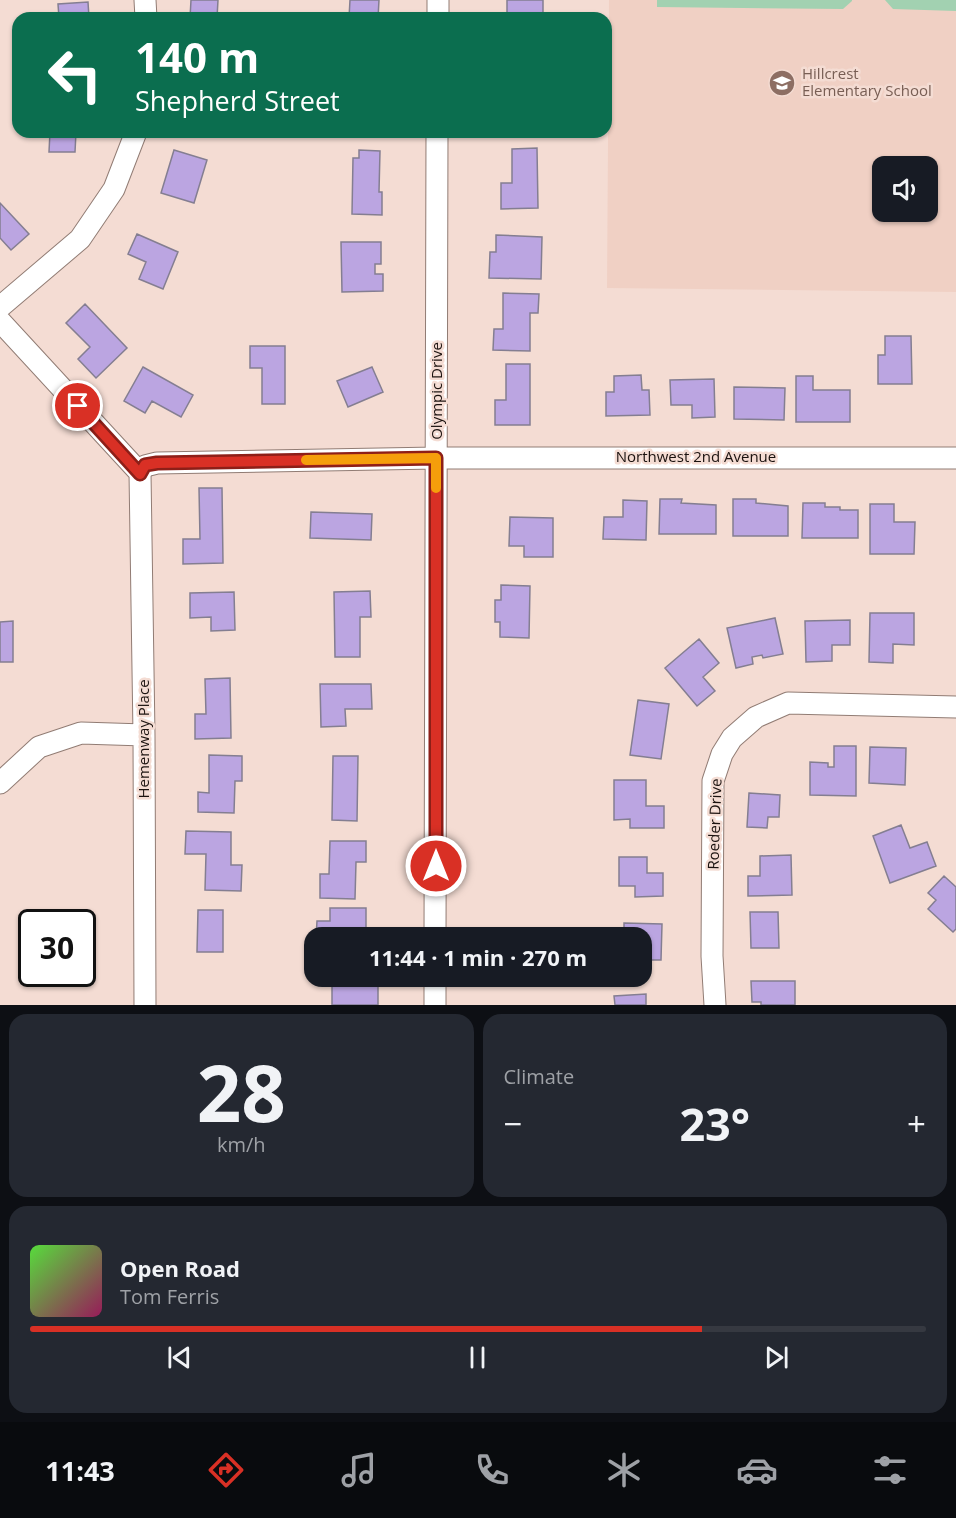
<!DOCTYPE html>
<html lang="en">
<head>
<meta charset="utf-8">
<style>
  body { margin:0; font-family:"Open Sans",sans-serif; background:#242831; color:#f1f3f6; height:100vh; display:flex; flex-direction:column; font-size:22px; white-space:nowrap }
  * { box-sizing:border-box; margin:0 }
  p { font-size:20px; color:#9ea1a6 }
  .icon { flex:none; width:33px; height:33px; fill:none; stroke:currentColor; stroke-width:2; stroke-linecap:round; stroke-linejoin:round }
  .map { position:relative; height:1005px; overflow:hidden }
  .details { display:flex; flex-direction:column; gap:9px; padding:9px; background:#0d0f14; flex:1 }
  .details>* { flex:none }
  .hud { position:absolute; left:12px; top:12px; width:600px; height:126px; border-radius:18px; box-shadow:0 2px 4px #0004; background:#0b6e4f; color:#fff; overflow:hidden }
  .buttons { position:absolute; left:872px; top:156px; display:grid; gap:12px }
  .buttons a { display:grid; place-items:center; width:66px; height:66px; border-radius:12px; background:#171b24; box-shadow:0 2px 4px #0004; font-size:30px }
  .speed { position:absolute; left:18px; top:909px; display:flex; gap:12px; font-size:30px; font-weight:700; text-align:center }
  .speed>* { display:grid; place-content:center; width:78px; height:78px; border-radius:50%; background:#171b24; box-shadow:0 2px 4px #0004; line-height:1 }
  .speed .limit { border:3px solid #111; border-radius:9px; background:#fff; color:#111 }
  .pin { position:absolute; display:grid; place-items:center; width:51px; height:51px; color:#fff; margin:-26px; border:3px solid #fff; border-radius:50%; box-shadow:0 2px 6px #0007 }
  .me { position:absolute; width:66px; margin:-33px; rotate:0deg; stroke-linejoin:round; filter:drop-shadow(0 0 4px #0008) }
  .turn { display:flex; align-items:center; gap:21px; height:126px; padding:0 24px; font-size:27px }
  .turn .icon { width:78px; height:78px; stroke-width:2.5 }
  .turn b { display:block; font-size:42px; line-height:51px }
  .big { font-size:45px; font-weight:700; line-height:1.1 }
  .details .widget { flex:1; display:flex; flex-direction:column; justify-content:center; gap:9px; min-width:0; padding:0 21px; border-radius:18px; background:#242831 }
  .details .dial { align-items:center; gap:0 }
  .dial b { font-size:78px; line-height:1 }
  .song { display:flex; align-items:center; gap:18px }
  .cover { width:72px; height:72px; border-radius:9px; background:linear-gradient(135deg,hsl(110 70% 55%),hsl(330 70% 35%)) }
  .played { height:6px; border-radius:3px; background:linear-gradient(90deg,#d93025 75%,#363941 75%) }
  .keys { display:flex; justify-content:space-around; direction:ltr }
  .heat { display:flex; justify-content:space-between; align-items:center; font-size:33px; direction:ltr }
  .details .tiles { flex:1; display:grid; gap:9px; grid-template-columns:1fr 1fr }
  .widget:last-child { grid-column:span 2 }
  .trip { position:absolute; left:304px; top:927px; width:348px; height:60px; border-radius:18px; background:#171b24; box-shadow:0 2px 4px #0004; font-weight:700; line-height:60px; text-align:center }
  .tabs { display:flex; height:96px; justify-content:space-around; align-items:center; background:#090b0e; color:#9ea1a6 }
  .tabs .icon { width:42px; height:42px }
  .tabs .active { color:#d93025 }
  .tabs b { font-size:27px; color:#f1f3f6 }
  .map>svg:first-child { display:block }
</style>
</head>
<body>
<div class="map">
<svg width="956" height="1005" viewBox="0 0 956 1005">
  <rect width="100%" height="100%" fill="#f4dcd3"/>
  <!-- built -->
  <path fill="#f0d0c4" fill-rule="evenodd" d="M609,0H956V292L607,288ZM882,166H927V212H882Z"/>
  <!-- green -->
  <path fill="#a2d1b1" d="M657,0H852V1L843,9L657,7Z
    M885,0H956V11L893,9Z"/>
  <!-- building -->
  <path fill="#bba5e1" stroke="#847e91" stroke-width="1.5" d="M191,0H218L217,18H190Z
    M350,0H379L378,18H349Z
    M507,0H543V18H507Z
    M88,2L89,18H59L58,4Z
    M50,132H76L75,152H49Z
    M537,148L538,208L501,209V183H512V149Z
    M174,150L207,160L194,203L161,193Z
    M359,150L380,151L379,192H382V215L352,214L353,158H359Z
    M0,203L29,234L11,250L0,238Z
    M137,234L178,252L163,289L139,279L146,262L128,254Z
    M496,235L542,237L541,279L489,278L490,252H496Z
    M341,242H381V264H375V274H383V291L342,292Z
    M503,293L539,294L538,313H530V351L493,350L494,329H503Z
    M85,304L127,348L96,378L78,359L90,347L66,323Z
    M885,336H911L912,384H878V355H885Z
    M250,346H285V404H262V368H250Z
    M506,364H530V425H495V400H506Z
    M143,367L193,395L181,417L152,401L145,413L124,401Z
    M372,367L383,392L348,407L337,381Z
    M641,375L642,390H649L650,415L606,416V392H614V376Z
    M796,376H813V390H850V422H796Z
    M714,379L715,417L692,418V405H671L670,380Z
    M734,387L785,388L784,420L734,419Z
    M199,488H222L223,563L183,564V539H200Z
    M660,499H682L681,503L716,505V534H659Z
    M733,499H756V503L788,506V536H733Z
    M623,500L647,501L646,540L603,539L604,517H623Z
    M803,503H825V507H840V510H858V538H802Z
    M870,504H894V522H915L914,554H870Z
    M311,512L372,514L371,540L310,538Z
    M510,517L553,518V557H524V546H509Z
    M501,585L530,586L529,638L500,637V622H495V600H501Z
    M370,591L371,617H360V657H335L334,592Z
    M234,592L235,630L211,631V617L190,618V593Z
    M870,613H914V645L893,644V663L869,662Z
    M775,618L783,654L763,658L762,655L752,657L753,664L736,668L727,628Z
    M850,620V645H832V661L806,662L805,621Z
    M13,621V662H0V622Z
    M699,639L719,663L703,677L715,691L697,706L665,668Z
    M230,678L231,738L195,739V714H206L205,679Z
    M320,684H371L372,709H345L346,726L321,727Z
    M638,700L669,704L661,759L630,755Z
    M834,746H856V796L810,795V762L828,763V767H834Z
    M870,747L906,748L905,785L869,783Z
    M209,755L242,756V781H235L234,813L198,812V792L209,793Z
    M333,756H358L357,821L332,820Z
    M614,780H646V806H664V828H630V819L614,820Z
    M749,793L780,795L779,817H768L767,828L747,827Z
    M901,825L910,848L927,842L936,866L890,883L873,836Z
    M186,831L231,832V865H242L241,891L205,890L206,854H185Z
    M330,841H366V862H356L355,899L320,898V874H329Z
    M791,855L792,895L748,896V876H760V856Z
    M619,857H647V873H663V896L635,897V886H619Z
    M944,876L956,887V929L953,932L928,909L936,900L928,893Z
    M330,908H366V931H355V938H316L317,921H330Z
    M198,910H223V952H197Z
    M750,912H778L779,948H751Z
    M624,923L662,924L661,960H642V938H624Z
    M751,981H795V1005H761V1002H752Z
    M378,985V1005H332V986Z
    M646,994V1005H615L614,996Z"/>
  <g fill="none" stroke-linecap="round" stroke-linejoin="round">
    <defs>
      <path id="minor" d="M145,0L146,18
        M438,18V0
        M0,307L80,239L114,189L136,132
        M0,321L140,473
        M140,473L145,466L157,463L436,458H956
        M140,473L144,735L145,1005
        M0,783L39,747L81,733L144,735
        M435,938L437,132
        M435,1005V976
        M715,1005L712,956L713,781L722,754L732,738L756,717L788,703L956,707"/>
    </defs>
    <!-- minor casing -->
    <use href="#minor" stroke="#917c74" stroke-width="23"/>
    <!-- minor -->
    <use href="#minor" stroke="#fff" stroke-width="21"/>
  </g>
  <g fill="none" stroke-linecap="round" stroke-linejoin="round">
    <defs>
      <path id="route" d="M78,406L140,474L145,465L157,463L436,458V866"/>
    </defs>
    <!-- route casing -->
    <use href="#route" stroke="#8d1f18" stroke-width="15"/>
    <!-- route -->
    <use href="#route" stroke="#d93025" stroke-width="10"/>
    <!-- slow -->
    <path stroke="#f59e0b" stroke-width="10" d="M306,460L436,458V488"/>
  </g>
  <!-- icons -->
  <defs>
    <symbol id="school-disc" viewBox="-11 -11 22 22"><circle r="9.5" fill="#8d6e63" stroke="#f4dcd3"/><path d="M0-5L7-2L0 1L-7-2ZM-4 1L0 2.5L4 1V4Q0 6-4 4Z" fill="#fff"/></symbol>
  </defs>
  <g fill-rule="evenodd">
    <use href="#school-disc" x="767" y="68" width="30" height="30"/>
  </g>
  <g text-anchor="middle" stroke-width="5" stroke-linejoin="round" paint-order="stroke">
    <!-- education labels -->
    <g font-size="15" fill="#785e54" stroke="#f4dcd3" text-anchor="start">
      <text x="802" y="79">Hillcrest<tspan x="802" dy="17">Elementary School</tspan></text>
    </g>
    <!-- street labels -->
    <g font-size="15" fill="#1b120f" stroke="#f4dcd3">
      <text transform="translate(437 391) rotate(-90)" y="5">Olympic Drive</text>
      <text x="696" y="462">Northwest 2nd Avenue</text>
      <text transform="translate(144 739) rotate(-90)" y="5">Hemenway Place</text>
      <text transform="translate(715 824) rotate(-88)" y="5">Roeder Drive</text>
    </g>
  </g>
</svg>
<div class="buttons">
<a><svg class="icon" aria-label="sound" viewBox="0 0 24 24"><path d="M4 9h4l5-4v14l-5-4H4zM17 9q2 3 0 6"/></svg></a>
</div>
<div class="speed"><div class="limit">30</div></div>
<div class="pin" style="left:78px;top:406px;background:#d93025"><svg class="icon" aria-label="arrive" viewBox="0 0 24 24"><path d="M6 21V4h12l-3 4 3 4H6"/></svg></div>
<svg class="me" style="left:436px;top:866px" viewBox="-20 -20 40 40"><circle r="17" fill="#d93025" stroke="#fff" stroke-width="3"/><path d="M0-11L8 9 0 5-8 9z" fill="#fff"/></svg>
<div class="trip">11:44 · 1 min · 270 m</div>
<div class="hud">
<div class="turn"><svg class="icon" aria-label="left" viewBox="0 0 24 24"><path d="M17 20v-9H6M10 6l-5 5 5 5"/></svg><div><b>140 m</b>Shepherd Street</div></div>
</div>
</div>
<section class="details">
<div class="tiles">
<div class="widget dial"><b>28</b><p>km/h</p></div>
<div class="widget"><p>Climate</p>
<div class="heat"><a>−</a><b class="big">23°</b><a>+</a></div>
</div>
<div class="widget">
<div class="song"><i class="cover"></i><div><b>Open Road</b><p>Tom Ferris</p></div></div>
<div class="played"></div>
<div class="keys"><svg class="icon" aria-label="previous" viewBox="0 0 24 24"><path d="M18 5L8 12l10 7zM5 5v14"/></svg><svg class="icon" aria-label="pause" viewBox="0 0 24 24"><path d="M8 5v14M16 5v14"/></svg><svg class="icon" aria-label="next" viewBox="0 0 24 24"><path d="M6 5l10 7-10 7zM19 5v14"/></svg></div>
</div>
</div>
</section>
<nav class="tabs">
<b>11:43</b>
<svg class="icon active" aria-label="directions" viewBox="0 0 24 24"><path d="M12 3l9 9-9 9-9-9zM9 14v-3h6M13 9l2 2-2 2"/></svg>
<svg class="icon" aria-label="music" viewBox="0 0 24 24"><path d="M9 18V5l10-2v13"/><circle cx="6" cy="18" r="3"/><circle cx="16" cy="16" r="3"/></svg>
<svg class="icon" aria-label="phone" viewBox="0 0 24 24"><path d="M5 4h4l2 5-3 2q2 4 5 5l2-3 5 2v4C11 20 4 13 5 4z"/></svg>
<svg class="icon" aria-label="climate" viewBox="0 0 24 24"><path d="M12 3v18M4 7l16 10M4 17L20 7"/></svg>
<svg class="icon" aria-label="car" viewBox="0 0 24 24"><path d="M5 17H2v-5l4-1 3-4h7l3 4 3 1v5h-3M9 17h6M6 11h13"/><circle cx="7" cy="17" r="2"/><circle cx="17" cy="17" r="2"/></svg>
<svg class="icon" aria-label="filters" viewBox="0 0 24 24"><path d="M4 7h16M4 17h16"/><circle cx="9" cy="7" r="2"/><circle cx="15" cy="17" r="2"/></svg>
</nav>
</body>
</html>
